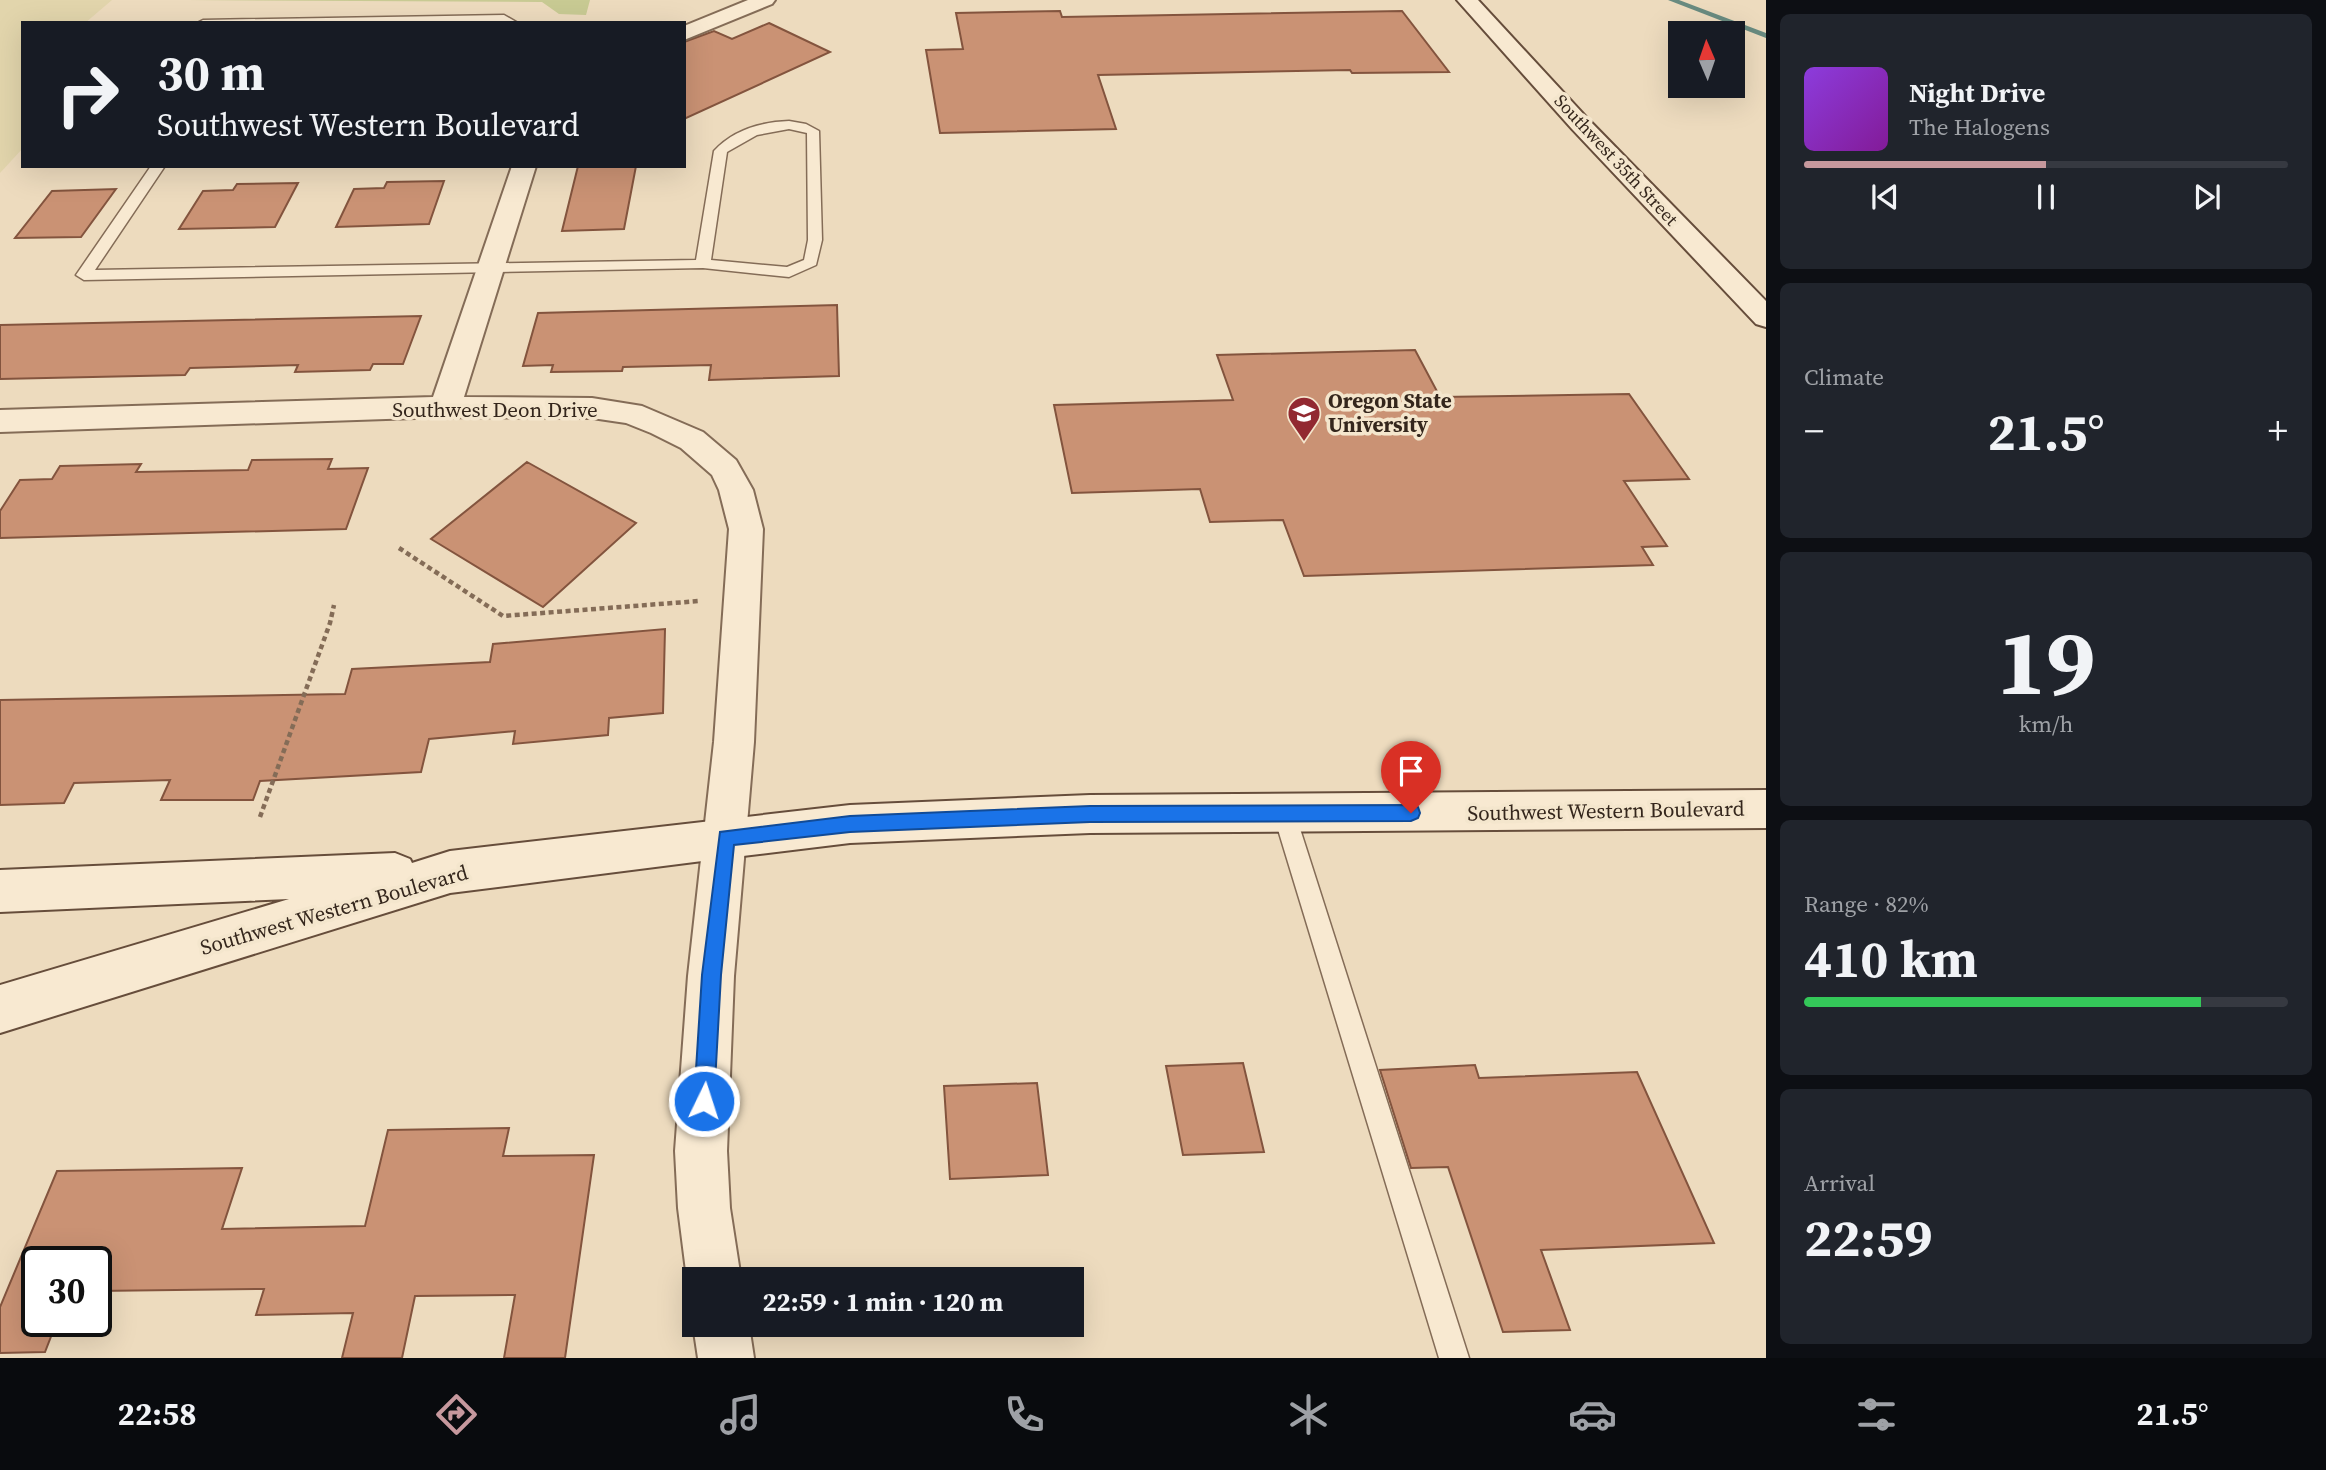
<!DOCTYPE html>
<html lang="en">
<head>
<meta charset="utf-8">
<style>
  body { margin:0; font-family:"Source Serif 4",serif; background:#20242c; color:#f1f3f6; height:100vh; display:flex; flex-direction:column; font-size:26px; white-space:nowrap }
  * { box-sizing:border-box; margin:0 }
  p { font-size:23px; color:#9ea1a6 }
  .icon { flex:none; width:38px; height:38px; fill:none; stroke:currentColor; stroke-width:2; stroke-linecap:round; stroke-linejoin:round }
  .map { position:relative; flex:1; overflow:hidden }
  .panel { display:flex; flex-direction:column; gap:14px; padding:14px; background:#0d0f14; width:560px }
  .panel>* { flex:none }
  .guide { position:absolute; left:21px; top:21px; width:665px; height:147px; border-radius:0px; box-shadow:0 7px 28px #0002; background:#171b24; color:#f1f3f6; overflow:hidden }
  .needle { width:46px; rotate:358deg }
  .buttons { position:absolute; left:1668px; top:21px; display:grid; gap:14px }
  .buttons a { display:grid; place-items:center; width:77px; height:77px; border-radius:0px; background:#171b24; box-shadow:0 7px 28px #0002; font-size:35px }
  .speed { position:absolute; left:21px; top:1246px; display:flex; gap:14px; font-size:35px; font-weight:700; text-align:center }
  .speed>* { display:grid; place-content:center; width:91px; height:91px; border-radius:50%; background:#171b24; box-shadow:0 7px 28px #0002; line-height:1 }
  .speed .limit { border:4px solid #111; border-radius:10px; background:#fff; color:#111 }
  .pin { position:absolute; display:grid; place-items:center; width:60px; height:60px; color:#fff; margin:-72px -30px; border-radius:50% 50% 50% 0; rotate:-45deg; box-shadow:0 0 7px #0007 }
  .pin .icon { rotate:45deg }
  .me { position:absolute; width:77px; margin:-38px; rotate:4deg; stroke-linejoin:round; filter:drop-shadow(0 0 5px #0008) }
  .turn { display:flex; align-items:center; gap:24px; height:147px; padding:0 21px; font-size:32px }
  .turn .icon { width:91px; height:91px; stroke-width:2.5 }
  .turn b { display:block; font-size:49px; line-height:60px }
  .big { font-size:52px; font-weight:700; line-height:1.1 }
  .panel .widget { flex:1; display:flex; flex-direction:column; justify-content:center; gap:10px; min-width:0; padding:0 24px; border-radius:10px; background:#20242c }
  .panel .dial { align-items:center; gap:0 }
  .dial b { font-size:91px; line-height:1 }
  .song { display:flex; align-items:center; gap:21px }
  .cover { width:84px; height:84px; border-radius:10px; background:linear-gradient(135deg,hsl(270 70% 55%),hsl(290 70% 35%)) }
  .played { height:7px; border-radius:4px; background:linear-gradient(90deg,#c6989d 50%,#363941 50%) }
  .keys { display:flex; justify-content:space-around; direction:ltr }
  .heat { display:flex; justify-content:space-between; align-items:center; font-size:38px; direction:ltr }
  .charge { height:10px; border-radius:5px; background:linear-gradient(90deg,#34c759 82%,#363941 0) }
  .trip { position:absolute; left:682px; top:1267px; width:402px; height:70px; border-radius:0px; background:#171b24; box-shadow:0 7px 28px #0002; font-weight:700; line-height:70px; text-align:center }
  .tabs { display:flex; height:112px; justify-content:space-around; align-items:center; background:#090b0e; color:#9ea1a6 }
  .tabs .icon { width:49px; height:49px }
  .tabs .current { color:#c6989d }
  .tabs b { font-size:32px; color:#f1f3f6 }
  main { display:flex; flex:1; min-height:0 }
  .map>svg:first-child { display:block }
</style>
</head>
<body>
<main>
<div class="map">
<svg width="1766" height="1358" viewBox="0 0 1766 1358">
  <rect width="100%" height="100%" fill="#eddbbe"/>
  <!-- farmland -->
  <path fill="#e2d5ac" d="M0,0H112L85,23H23V148L0,173Z"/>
  <!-- green -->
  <path fill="#c8ca93" d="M187,0H590L586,15L559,14L542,2Z"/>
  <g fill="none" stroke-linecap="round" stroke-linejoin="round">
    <!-- stream -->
    <path fill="#698b80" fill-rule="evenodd" d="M1668,0H1679L1766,33V38Z"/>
  </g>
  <!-- building -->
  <path fill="#ca9274" stroke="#83543e" stroke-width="2" d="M1060,11L1062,17L1402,11L1449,72L1352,73L1350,70L1098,75L1116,129L940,133L926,50L963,49L956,13Z
    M769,23L830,52L684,119V42L714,31L732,39Z
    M578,166H636L624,229L562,231Z
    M444,181L429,224L336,227L354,189L384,188L387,182Z
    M298,183L275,227L179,229L203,191L233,190L237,184Z
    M116,189L81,237L15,238L52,191Z
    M837,305L839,376L709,380L711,365L623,367L622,371L551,372L553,365L523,366L538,313Z
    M421,316L403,364H373L370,370L295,372L298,365L190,368L185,375L0,379V325Z
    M1415,350L1440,397L1629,394L1689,479L1624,481L1667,546L1642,547L1653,565L1304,576L1283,520L1210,522L1200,489L1072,493L1054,405L1233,400L1217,355Z
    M332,459L328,469L368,468L346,529L0,538V511L20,480L52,479L60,466L141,464L136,472L248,470L252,460Z
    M527,462L636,523L543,607L431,539Z
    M665,629L663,713L609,718L608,735L513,744L515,731L429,739L421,772L260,781L253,800H161L170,780L74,783L64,803L0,805V700L345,694L352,669L490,662L493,644Z
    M1243,1063L1264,1152L1183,1155L1166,1066Z
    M1475,1065L1479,1078L1637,1072L1714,1243L1541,1250L1570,1330L1503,1332L1448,1167L1411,1168L1380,1070Z
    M1037,1083L1048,1175L950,1179L944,1086Z
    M509,1128L503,1156L594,1155L565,1358H504L515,1295L415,1296L402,1358H342L353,1313L256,1315L264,1289L96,1291V1262H37V1321H57L45,1352L0,1353V1307L57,1171L242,1168L222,1229L365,1226L388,1130Z"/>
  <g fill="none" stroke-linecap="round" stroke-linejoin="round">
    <defs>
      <path id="lane" d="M504,15L518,23H197L203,20Z
        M789,121L806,124L819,131L822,240L816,265L789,277L703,268L84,280L76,275L151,166H165L95,270L696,260L714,151C733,130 762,122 789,121ZM789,129L807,133L808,240L804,260L787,267L711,260L727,152L757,135Z
        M1284,803L1292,806L1295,813L1469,1358H1439L1273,813L1276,806Z"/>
      <path id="street" d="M748,0H775L772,4L684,40V26Z
        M512,166H536L464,397L592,398L642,406L703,432L736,460L753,490L763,529L754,742L734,976L727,1151L730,1208L741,1279H695V1298L687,1279L678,1208L675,1151L688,976L714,742L729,529L719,490L712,475L681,448L651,433L626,423L592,418L445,417L0,432V410L433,397Z
        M695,1321V1325H749L754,1358H698L693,1325Z"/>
      <path id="secondary" d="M1457,0H1478L1588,119L1766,301V327L1756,324L1572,129Z
        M1766,790V828L1090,833L850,843L726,858L450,893L0,1033V985L289,899L0,912V870L395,853L410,859L412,863L450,851L850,805L1090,795Z"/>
    </defs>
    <!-- lane casing -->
    <use href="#lane" stroke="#846c57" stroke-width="3"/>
    <!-- street casing -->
    <use href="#street" stroke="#846c57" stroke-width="4"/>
    <!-- secondary casing -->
    <use href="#secondary" stroke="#664d3b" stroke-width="4"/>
    <!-- path -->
    <path stroke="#846c57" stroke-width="4.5" stroke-dasharray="5 3.5" stroke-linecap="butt" d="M399,548L503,616L699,601
      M260,817L330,623L334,605"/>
    <!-- lane -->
    <use href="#lane" fill="#f8e9d1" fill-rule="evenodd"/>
    <!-- street -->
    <use href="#street" fill="#f8e9d1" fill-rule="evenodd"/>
    <!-- secondary -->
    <use href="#secondary" fill="#f8e9d1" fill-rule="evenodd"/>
  </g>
  <!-- route -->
  <path fill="#1a73e8" stroke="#114b97" stroke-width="2" d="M1411,805L1418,807L1420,813L1418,818L1411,821L1090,822L850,832L734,845L721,975L714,1101L711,1108L704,1111L697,1108L694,1101L702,975L720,832L850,816L1090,806Z"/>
  <!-- icons -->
  <defs>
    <symbol id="university-pin" viewBox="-11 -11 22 30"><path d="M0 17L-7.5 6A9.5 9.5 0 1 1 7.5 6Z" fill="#922931" stroke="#f4e6cd"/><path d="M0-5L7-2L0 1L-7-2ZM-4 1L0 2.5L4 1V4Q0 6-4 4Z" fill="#fff"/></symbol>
  </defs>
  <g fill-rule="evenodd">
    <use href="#university-pin" x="1285" y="394" width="38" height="52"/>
  </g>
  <g text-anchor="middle" stroke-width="7" stroke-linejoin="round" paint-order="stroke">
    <!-- far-street labels -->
    <g font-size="18" fill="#34261c" stroke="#f4e6cd">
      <text transform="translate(1616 160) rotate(47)" y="6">Southwest 35th Street</text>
    </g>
    <!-- poi labels -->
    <g font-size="21" font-weight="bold" fill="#34261c" stroke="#f4e6cd" text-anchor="start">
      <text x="1328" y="408">Oregon State<tspan x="1328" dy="24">University</tspan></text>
    </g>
    <!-- street labels -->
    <g font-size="21" fill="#34261c" stroke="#f4e6cd">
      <text x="495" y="417">Southwest Deon Drive</text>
      <text transform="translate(1606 811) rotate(-1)" y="7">Southwest Western Boulevard</text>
      <text transform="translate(334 910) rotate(-16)" y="7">Southwest Western Boulevard</text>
    </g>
  </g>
</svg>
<div class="buttons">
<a><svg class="needle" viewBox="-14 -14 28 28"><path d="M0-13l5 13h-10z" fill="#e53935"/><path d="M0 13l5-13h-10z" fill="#9ea1a6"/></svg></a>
</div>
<div class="speed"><div class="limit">30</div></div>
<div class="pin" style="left:1411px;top:813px;background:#d93025"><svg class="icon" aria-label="arrive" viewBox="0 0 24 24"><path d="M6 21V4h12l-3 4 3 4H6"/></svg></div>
<svg class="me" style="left:704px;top:1101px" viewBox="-20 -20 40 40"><circle r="17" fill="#1a73e8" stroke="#fff" stroke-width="3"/><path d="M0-11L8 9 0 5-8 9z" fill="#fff"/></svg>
<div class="trip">22:59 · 1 min · 120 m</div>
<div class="guide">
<div class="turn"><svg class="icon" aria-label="right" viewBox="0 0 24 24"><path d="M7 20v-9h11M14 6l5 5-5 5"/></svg><div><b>30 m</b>Southwest Western Boulevard</div></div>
</div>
</div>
<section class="panel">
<div class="widget">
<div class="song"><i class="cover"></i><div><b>Night Drive</b><p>The Halogens</p></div></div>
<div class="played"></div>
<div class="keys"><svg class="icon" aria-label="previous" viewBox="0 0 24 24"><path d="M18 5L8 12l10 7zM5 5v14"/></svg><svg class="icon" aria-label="pause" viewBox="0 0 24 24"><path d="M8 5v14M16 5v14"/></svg><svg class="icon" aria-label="next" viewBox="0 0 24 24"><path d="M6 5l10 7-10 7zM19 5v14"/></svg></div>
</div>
<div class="widget"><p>Climate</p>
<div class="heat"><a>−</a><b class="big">21.5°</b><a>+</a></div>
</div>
<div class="widget dial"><b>19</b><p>km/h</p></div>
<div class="widget"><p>Range · 82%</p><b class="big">410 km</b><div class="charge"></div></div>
<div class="widget"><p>Arrival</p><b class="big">22:59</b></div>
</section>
</main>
<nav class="tabs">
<b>22:58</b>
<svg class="icon current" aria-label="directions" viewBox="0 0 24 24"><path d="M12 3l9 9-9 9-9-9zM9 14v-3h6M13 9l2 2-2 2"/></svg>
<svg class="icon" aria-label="music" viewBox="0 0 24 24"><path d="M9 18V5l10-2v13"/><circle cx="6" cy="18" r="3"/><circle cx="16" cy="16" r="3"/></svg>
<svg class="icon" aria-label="phone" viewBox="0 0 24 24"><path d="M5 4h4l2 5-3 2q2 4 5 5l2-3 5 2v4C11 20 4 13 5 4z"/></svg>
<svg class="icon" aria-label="climate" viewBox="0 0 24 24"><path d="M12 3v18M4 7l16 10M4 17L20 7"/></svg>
<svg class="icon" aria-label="car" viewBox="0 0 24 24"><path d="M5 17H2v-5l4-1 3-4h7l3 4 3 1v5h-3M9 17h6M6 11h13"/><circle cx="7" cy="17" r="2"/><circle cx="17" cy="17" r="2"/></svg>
<svg class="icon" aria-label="filters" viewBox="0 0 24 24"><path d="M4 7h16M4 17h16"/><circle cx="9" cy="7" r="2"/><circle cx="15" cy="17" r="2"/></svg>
<b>21.5°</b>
</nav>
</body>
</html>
